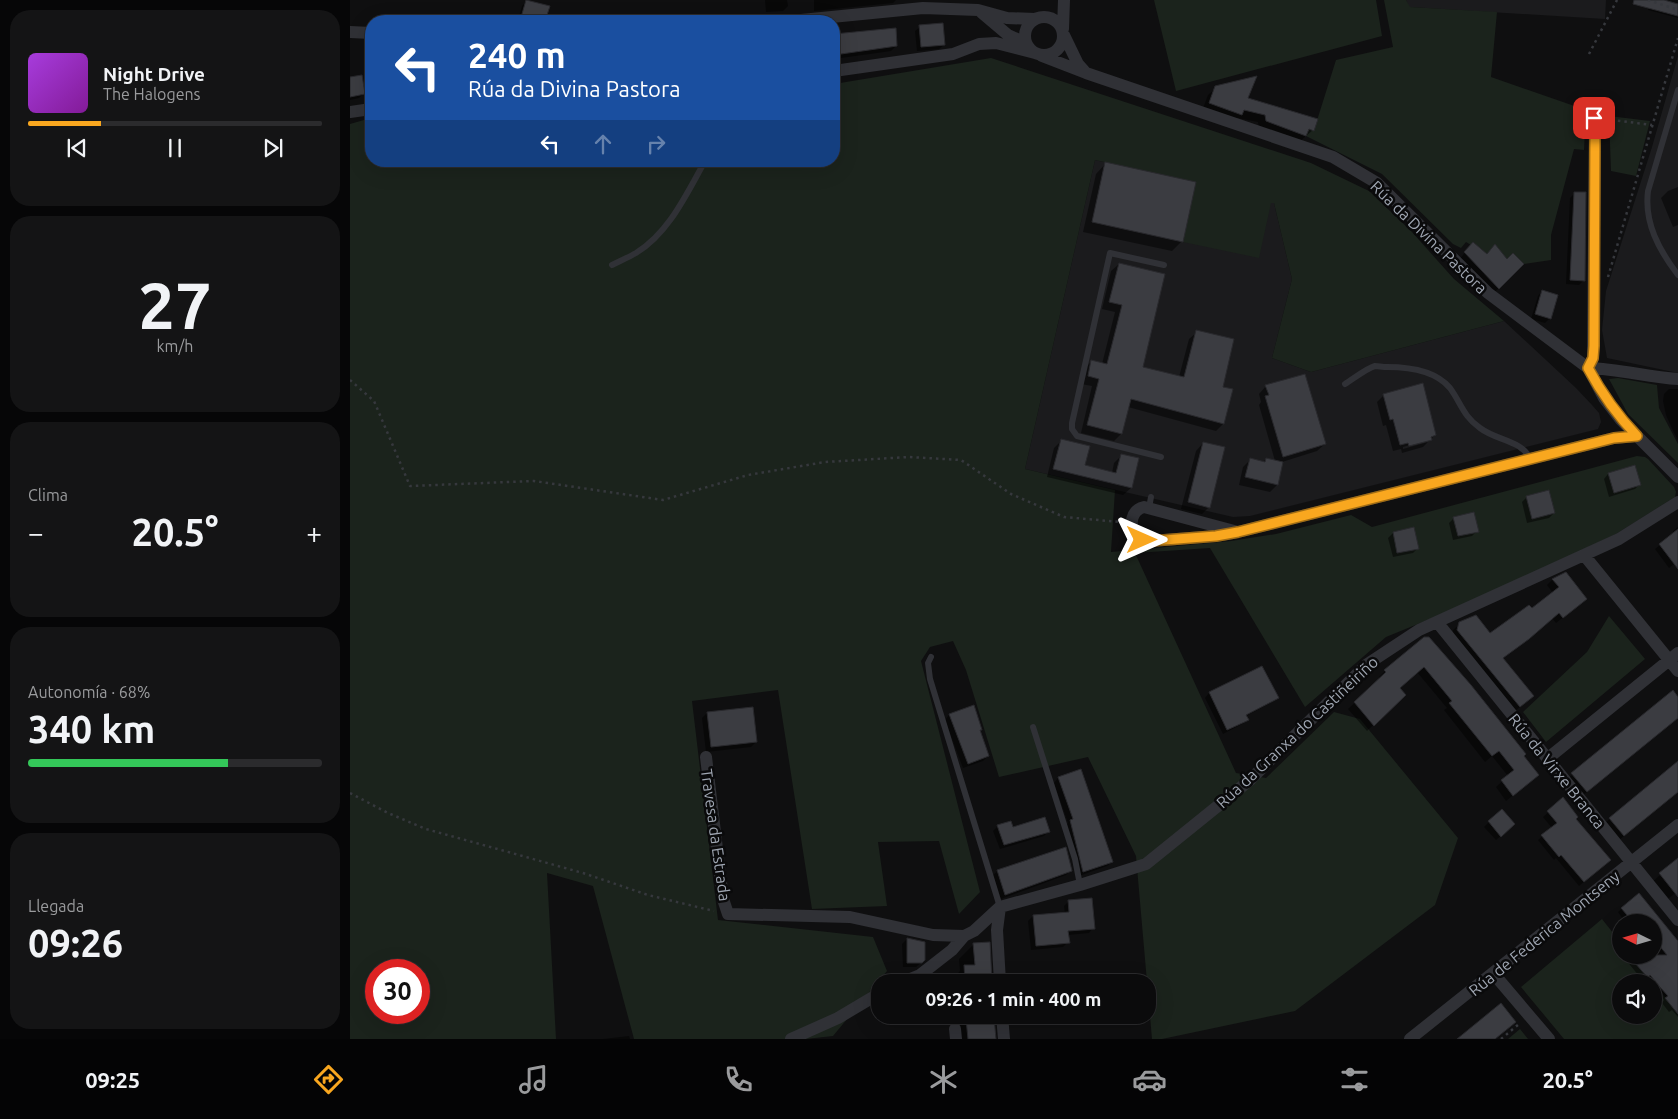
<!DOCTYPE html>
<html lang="es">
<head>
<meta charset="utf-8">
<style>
  body { margin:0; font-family:Ubuntu,sans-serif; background:#141415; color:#f1f3f6; height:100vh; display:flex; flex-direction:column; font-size:19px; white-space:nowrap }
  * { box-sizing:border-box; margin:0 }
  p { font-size:16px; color:#9a9b9d }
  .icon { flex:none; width:28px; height:28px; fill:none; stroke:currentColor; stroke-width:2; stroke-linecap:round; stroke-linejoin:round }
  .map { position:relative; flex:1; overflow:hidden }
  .side { display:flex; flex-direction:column; gap:10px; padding:10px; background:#060607; width:350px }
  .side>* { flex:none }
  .top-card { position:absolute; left:15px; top:15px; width:475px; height:152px; border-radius:20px; box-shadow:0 5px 20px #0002,0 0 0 1px #2b2b2d; background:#1a4fa0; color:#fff; overflow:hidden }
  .needle { width:32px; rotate:275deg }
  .fabs { position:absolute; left:1262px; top:914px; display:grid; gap:10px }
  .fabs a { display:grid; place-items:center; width:50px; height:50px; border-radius:50%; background:#0b0b0c; box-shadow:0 5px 20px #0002,0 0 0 1px #2b2b2d; font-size:25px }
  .speed { position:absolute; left:15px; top:959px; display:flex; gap:10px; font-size:25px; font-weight:700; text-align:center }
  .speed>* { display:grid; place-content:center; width:65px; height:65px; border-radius:50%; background:#0b0b0c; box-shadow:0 5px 20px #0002,0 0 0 1px #2b2b2d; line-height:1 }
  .speed .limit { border:8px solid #d22; background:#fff; color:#111 }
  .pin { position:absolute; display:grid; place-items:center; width:42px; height:42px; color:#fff; margin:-21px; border-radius:10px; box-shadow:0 2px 8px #0006 }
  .me { position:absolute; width:55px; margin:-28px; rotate:90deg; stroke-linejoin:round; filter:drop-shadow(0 0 4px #0008) }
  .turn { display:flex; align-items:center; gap:18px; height:105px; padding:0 20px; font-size:22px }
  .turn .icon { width:65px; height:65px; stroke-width:2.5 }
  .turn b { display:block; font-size:35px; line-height:42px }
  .lanes { display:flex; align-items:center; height:48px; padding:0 20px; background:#0003; justify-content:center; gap:25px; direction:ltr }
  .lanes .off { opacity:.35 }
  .big { font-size:38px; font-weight:700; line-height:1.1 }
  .side .card { flex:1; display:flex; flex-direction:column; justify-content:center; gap:8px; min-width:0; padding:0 18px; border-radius:20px; background:#141415 }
  .side .dial { align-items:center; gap:0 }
  .dial b { font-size:65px; line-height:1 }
  .song { display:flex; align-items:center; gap:15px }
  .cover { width:60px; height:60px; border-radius:8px; background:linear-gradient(135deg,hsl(280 70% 55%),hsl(290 70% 35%)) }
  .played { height:5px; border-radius:2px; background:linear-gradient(90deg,#f9a71f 25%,#2b2b2d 25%) }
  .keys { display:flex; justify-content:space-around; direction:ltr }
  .heat { display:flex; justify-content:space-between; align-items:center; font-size:28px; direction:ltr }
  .charge { height:8px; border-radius:4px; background:linear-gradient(90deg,#34c759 68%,#2b2b2d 0) }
  .trip { position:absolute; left:521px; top:974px; width:285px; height:50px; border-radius:20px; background:#0b0b0c; box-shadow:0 5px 20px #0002,0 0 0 1px #2b2b2d; font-weight:700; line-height:50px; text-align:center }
  .tabs { display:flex; height:80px; justify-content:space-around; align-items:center; background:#040405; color:#9a9b9d }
  .tabs .icon { width:35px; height:35px }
  .tabs .selected { color:#f9a71f }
  .tabs b { font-size:22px; color:#f1f3f6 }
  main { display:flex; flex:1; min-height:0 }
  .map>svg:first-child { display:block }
</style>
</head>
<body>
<main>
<section class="side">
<div class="card">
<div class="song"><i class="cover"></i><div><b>Night Drive</b><p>The Halogens</p></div></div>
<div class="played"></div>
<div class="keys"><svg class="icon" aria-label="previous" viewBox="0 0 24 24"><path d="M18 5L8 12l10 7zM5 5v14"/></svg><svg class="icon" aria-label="pause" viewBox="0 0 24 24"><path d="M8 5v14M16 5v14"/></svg><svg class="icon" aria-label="next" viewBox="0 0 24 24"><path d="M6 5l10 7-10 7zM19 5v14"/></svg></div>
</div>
<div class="card dial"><b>27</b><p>km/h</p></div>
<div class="card"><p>Clima</p>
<div class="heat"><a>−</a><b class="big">20.5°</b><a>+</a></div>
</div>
<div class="card"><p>Autonomía · 68%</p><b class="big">340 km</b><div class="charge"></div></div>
<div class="card"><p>Llegada</p><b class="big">09:26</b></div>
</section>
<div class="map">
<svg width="1328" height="1039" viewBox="0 0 1328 1039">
  <rect width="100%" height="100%" fill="#0f0f10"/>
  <!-- built -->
  <path fill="#1b1b1d" d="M1056,0H1256L1255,19L1059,7Z
    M1328,56V373L1257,358L1252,330L1256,291L1302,147Z
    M745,160L846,182L845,186L924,203L942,279L922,358L961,372L1154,321L1226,388L1242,405L1249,413L1251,422L1248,429L900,516L883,517L675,469Z"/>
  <!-- green -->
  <path fill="#1b231c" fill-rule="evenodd" d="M804,0H1026L1032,36L826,91Z
    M1034,0H1056L1060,7L1147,12L1141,77L1236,110L1234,150L1224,149L1201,235V260L1174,264L1163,254L1157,259L1145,244L1137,254L1123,242L1121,245L1116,242L1111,248L1103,244L1032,174L956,136L959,129L964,130L986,60L1043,47Z
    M641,58L961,163L1019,191L1061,231L1104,279L1154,321L961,372L922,358L942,279L924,203H921L909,258L833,242L846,182L745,160L675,469L765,490L761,552L881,541L926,534L1001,515L1022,527L1287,456L1295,457L1298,459L1324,487L1326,492L1325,497L1266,534L1124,601L1036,637L955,707L860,548L785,553L886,773L916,778L984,712L1010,719L1108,838L1085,905L945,1011L812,1039H802L786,856L738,757L649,777L616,670L603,641L580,647L571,661L630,892L609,914L589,841L528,842L537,906L462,909L428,690L342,701L368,920L523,937L537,971L483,1036L456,1039H284L243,886L197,873L206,1039H0V124L21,118V161H484V84ZM26,970H69V1012H26Z
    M1259,116L1300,121L1286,176L1261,171Z
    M1268,378L1307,385L1309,408L1328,444V463L1278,414L1259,379Z
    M1259,616L1295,659L1196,742L1173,712L1237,652Z
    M1252,919L1271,943V955H1281L1303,982H1271V1015H1304V983L1328,1014V1039H1214L1171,987Z
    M1170,1029L1178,1039H1158Z"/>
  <!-- shadow -->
  <path fill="#0007" d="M415,0H437L438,6L433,11L416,12Z
    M464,0H546L543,3L464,11Z
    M1300,0H1310L1328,5V18L1298,10Z
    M177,1L198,7L194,21H168L172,6Z
    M570,27L594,45L589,49L567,51L565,31Z
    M545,29L546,46L541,51L484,59V35Z
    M0,78L14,93L9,98L0,100Z
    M866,88L897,99L963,130L948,143L909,129L908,122L887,118L883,122L852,111L858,95Z
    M756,163L832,241L822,251L733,232L746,174Z
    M1328,187V225L1323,227L1311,198L1318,191Z
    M1225,193L1234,280L1229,285L1216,284L1220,198Z
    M1145,246L1157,261L1172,264L1142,295L1109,260L1117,250L1136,255Z
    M769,264L791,368L829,377L839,339L847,332L872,388L873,424L866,431L778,407L771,434L764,441L731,433L742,386L731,384L734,369L742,361L752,364L765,312L752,309L761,271Z
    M1192,291L1207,296L1199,319L1195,323L1181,319L1188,296Z
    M916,386L975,444L967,451L932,462L927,485L920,492L889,485L893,467L900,460L912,463L916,459L925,461L909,405L911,402L909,394Z
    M1319,389H1328V440L1324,433L1316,415L1313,401L1314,394Z
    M1034,395L1085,435L1081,439L1053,447V449L1078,442L1081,439L1073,447L1052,453L1051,449L1043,451L1036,425L1033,426L1027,402Z
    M711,441L733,466L762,473L764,463L772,455L781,488L773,495L697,477L704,448Z
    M853,443L859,507L852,514L831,509L846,451Z
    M1258,474L1290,484L1285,489L1259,497L1254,479Z
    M1177,497L1204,513L1199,518L1177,523L1172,502Z
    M1104,518L1127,531L1122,536L1103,540L1099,523Z
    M1328,527V561L1319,568L1305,549L1324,534L1323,531Z
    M1063,529L1068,548L1063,553L1043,557L1038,538L1043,533Z
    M1216,573L1236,599L1206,623L1202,618L1152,659L1176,702L1164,712L1102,636L1103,630L1110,624L1140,635L1181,610L1203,593L1197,585L1202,580Z
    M1074,638L1188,775L1156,801L1146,787L1158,776L1142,756L1135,762L1094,710L1097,708L1067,672L1049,688L1054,695L1017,731L998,709L1030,679L1029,677L1035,671Z
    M879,683L927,697L922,702L896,716L897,720L892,724L873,734L855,698L859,693Z
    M1328,699V718L1232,796L1218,778Z
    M357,713L406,742L401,747L356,752L352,718Z
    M599,715L631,729L629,731L638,756L633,761L613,768L595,720Z
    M1328,763V792L1269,840L1255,823Z
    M708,778L762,862L757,866L729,876L716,826L718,823L704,783Z
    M1213,799L1255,864L1229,886L1206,858L1204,860L1188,840L1202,828L1193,817Z
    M1151,810L1159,829L1146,840L1134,827Z
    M648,826L662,828L698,832L694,836L650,849L643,831Z
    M1328,859V891L1314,902L1300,884Z
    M721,870L716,875L651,899L643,875L648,871Z
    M1288,895L1328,943V1017L1322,1010L1319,1012L1312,1003L1314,1000L1304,988V982H1299L1296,978L1293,981L1272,955H1304V922H1275L1268,912Z
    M719,901L743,928L739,933L718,935V942L713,947L681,950L678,921L683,916L715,914L714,906Z
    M557,939L574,960L566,967H553L552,944Z
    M638,943L641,982H600L610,971L609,959L624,944Z
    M601,1015H643L646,1039H603Z
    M279,1036L280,1039H253Z"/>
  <!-- building -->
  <path fill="#3b3c41" stroke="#29292d" d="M176,0L200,6L195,21H170Z
    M1284,0H1314L1328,4V16L1283,4Z
    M593,23L595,45L571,47L569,25Z
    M546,28L547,46L484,55V34Z
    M12,75L15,94L0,97V77Z
    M907,76L898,98L968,119L964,131L959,129L956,136L916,121L915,115L894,110L892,115L859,103L865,86Z
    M755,162L846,182L833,242L742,222Z
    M1224,192H1236L1235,281L1220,280Z
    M1123,242L1137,254L1145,244L1157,259L1163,253L1174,264L1149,289L1114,252Z
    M769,263L815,274L793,367L834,377L846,330L884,339L873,387L883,389L874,424L781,399L772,434L737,425L749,379L738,376L741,360L757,364L772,305L759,302Z
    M1192,290L1208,295L1201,319L1185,314Z
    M955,374L976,444L933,457L915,396L919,395L915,385Z
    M1073,383L1086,435L1081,437L1082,440L1059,446L1058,443L1050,445L1043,419L1040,420L1033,394Z
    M711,439L740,446L735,465L766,473L771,454L789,458L782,488L703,469Z
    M853,442L875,447L860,508L838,502Z
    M900,458L915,462L916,458L933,462L928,485L895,477Z
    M1285,465L1291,485L1264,493L1258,473Z
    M1199,490L1205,513L1182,519L1176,496Z
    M1124,512L1129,532L1108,536L1103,517Z
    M1064,527L1069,549L1047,553L1043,532Z
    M1328,529V569L1309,544Z
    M1216,572L1237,599L1213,618L1209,613L1179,639L1153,658L1184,696L1170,707L1107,630L1109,622L1126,615L1140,633L1179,605L1182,608L1209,587L1202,579Z
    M1074,637H1079L1121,685L1176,754L1174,756L1189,775L1163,796L1151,780L1164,770L1149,751L1142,756L1099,703L1102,701L1074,667L1050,688L1056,695L1024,726L1004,702L1036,672L1034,670Z
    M912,666L929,698L896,715L899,720L877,730L859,692Z
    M1323,690L1328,697V718L1237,792L1221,773Z
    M624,705L632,730H630L639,756L618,764L599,714Z
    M403,707L407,742L361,747L357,712Z
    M1328,761V792L1274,836L1259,818Z
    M731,769L763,862L733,872L720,820L723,819L708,777Z
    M1213,797L1228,817L1226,819L1261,860L1234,882L1211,855L1209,857L1191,835L1207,823L1197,811Z
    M1152,809L1165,824L1151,837L1138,821Z
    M695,817L700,832L654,845L647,825L661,821L663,827Z
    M716,847L722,871L655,895L647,870Z
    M1328,858V897L1309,873Z
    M1289,893L1328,941V1014L1315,998L1318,996L1309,986L1300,975L1298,978L1278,955H1317L1304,939V922H1283L1271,908Z
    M742,898L745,929L718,931L720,943L686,946L683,915L719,912L718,900Z
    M557,938L575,942V960L572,963H557Z
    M640,942L642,982H615L614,965H625L623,943Z
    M1151,1003L1166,1022L1145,1039H1107Z
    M644,1017L646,1039H618L616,1019Z"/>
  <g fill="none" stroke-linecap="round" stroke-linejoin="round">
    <!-- path -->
    <path stroke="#36383d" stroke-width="2.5" stroke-dasharray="2.5 4" stroke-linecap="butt" d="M1298,0L1328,10
      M1239,54L1267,0
      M1255,119L1302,125
      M1258,277L1328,38
      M0,380L24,401L60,486L184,481L313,500L398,475L475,462L559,457L611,460L661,494L714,517L770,522
      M0,793L38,813L76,829L233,873L298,895L364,911
      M1151,1039L1169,1024"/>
    <!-- service -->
    <path stroke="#303136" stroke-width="6" d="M1328,90L1298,191C1294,223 1309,250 1328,275
      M262,265C270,261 279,257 286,253C319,233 337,193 355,161
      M995,384C1003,379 1017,368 1025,366C1028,366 1033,367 1037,367C1059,367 1085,370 1100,388C1111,403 1113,416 1130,428C1147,441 1172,440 1180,459
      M811,457L727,436L722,429V423L760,253L814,265
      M799,508L801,497
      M581,657L578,663L580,679L650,907
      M683,727L725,859L730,885"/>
    <!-- minor -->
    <path stroke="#303136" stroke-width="12" d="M632,13L658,35L676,43
      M675 36a19 19 0 1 1 38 0a19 19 0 1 1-38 0Z
      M441,21L573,8L628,10L657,18L685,19
      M713,29L714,0
      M0,32L21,33
      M714,35L728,64L736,73
      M692,56L736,73L983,157L1027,183L1138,293L1238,368L1254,398L1271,420L1328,477
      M484,71L603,54L629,44L646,43L685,53
      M0,112L21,109
      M1238,368L1243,358V347L1245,128L1240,104
      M1238,368C1269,369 1298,377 1328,379
      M888,532L794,507C781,510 779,525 785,535L792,540L801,541L866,536L888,532L1264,438L1287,436
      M1234,555L1328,671
      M1087,622L1328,920
      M356,757L373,899L378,914L500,917L583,935L614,936
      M1197,759L1328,653
      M650,907L647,930L650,982
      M1143,973L1199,1039
      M553,982L570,975L602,950L614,936L624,931L650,907L730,885L796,864L900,780L1016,665L1069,630L1269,539L1328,502
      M652,1015L654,1039
      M605,1029L606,1039
      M441,1039L488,1018L530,993
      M1060,1039L1328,825"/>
  </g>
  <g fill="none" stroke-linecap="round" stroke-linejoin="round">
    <defs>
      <path id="route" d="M792,540L801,541L866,536L888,532L1264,438L1287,436C1266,414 1252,394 1238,368L1243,358L1244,346L1245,128L1244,118"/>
    </defs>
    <!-- route casing -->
    <use href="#route" stroke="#a26d14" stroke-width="12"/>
    <!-- route -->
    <use href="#route" stroke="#f9a71f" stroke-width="9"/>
  </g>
  <g text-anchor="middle" stroke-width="5" stroke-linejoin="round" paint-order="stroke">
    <!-- street labels -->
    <g font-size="16" fill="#9fa6b2" stroke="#0a0a0b">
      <text transform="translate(1079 237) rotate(44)" y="6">Rúa da Divina Pastora</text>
      <text transform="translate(947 732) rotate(-43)" y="6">Rúa da Granxa do Castiñeiriño</text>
      <text transform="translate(1207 771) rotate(51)" y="6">Rúa da Virxe Branca</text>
      <text transform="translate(366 835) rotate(82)" y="6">Travesa da Estrada</text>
      <text transform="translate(1194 933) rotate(-39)" y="6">Rúa de Federica Montseny</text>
    </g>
  </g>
</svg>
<div class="fabs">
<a><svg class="needle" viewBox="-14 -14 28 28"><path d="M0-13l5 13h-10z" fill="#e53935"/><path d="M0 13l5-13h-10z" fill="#9a9b9d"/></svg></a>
<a><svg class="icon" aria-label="sound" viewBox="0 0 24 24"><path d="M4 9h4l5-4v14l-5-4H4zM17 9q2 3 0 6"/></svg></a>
</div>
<div class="speed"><div class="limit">30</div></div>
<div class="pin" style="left:1244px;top:118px;background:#d93025"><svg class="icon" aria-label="arrive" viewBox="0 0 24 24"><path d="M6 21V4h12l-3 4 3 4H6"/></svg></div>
<svg class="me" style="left:792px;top:540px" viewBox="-20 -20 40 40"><path d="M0-17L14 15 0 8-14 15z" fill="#f9a71f" stroke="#fff" stroke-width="4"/></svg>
<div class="trip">09:26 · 1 min · 400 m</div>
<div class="top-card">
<div class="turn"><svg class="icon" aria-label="left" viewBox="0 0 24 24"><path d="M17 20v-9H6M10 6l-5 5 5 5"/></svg><div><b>240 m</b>Rúa da Divina Pastora</div></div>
<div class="lanes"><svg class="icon" aria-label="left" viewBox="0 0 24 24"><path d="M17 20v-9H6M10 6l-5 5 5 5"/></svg><svg class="icon off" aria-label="ahead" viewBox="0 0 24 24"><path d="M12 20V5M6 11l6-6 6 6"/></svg><svg class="icon off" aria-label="right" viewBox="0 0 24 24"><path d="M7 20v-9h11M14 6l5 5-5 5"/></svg></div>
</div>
</div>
</main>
<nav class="tabs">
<b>09:25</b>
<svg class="icon selected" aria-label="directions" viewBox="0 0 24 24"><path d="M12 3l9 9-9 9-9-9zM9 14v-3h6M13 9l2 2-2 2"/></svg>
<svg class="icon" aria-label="music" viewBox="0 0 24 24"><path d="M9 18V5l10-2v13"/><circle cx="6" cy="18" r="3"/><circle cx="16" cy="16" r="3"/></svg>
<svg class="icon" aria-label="phone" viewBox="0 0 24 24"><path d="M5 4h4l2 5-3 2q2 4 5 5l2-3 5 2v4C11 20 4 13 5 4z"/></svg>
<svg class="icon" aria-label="climate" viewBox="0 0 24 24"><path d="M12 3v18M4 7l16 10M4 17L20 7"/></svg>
<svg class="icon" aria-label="car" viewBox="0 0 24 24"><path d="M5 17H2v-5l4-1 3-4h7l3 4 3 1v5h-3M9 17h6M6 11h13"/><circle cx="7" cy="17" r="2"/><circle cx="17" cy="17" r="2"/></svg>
<svg class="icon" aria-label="filters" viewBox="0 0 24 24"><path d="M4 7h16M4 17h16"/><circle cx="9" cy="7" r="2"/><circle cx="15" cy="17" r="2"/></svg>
<b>20.5°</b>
</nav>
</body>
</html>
